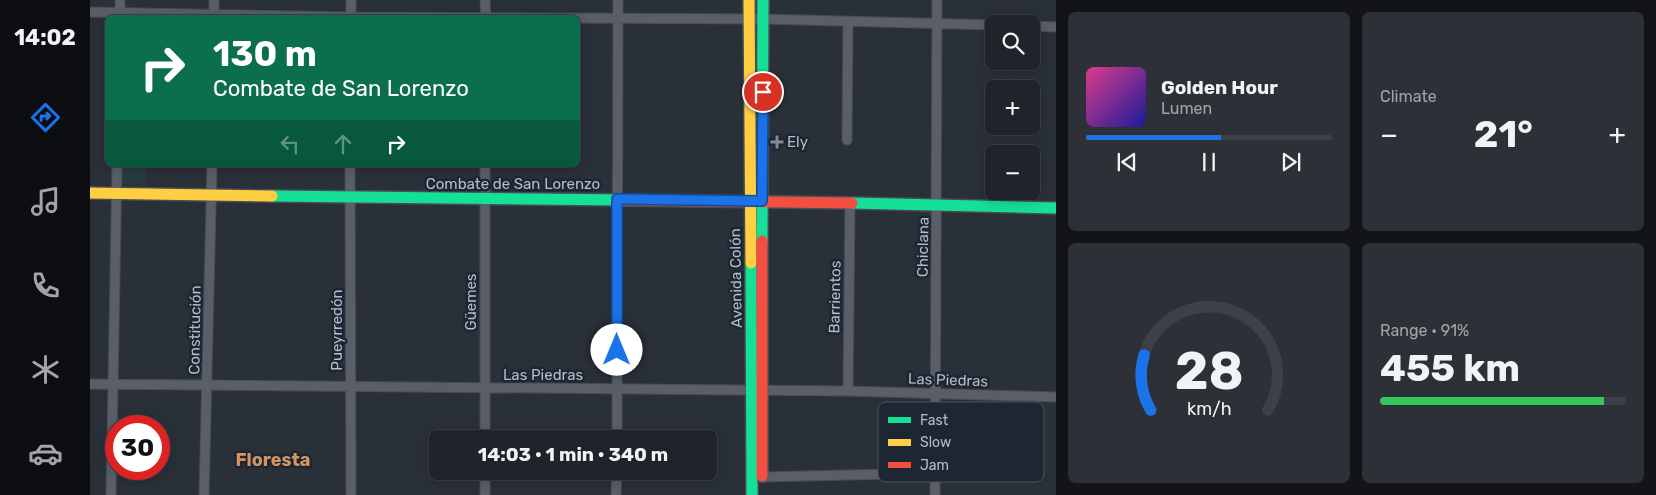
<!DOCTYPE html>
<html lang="en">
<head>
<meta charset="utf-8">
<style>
  body { margin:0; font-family:Rubik,sans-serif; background:#2d3036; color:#f1f3f6; height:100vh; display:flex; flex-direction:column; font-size:19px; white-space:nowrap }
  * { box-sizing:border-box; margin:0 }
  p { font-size:16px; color:#a2a4a8 }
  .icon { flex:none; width:28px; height:28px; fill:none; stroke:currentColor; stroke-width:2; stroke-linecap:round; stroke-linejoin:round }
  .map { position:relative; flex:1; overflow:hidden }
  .details { display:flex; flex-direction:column; gap:12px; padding:12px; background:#121417; width:600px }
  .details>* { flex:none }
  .banner { position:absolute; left:15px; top:15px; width:475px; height:152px; border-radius:8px; box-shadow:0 2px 12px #0003,0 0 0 1px #3d4147; background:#0b6e4f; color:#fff; overflow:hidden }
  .buttons { position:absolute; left:895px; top:15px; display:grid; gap:10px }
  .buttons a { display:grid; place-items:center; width:55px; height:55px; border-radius:8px; background:#20242a; box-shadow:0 2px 12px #0003,0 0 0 1px #3d4147; font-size:25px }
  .speed { position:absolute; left:15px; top:415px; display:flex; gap:10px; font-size:25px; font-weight:700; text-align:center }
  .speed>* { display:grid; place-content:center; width:65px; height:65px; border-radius:50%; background:#20242a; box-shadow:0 2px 12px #0003,0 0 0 1px #3d4147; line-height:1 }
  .speed .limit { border:8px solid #d22; background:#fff; color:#111 }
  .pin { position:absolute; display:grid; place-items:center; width:42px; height:42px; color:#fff; margin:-21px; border:2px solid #fff; border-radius:50%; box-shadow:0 1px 5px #0007 }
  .me { position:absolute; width:55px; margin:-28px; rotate:0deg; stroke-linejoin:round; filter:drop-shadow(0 0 4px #0008) }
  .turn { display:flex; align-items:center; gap:18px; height:105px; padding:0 25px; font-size:22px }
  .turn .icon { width:65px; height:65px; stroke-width:2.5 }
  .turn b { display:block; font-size:35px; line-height:42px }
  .lanes { display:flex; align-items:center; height:48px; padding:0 25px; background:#0003; justify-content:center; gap:25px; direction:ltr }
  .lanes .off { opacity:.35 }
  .big { font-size:38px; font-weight:700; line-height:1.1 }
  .details .tile { flex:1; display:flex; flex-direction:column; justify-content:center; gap:8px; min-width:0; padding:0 18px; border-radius:8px; background:#2d3036 }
  .details .dial { align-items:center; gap:0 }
  .dial svg { height:130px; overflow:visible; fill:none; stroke:#3d4147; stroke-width:7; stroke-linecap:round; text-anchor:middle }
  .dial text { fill:#f1f3f6; stroke:none }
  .song { display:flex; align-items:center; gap:15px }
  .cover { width:60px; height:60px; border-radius:8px; background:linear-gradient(135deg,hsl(330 70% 55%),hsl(240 70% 35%)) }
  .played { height:5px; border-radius:2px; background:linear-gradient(90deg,#1a73e8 55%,#3d4147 55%) }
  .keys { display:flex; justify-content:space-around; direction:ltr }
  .heat { display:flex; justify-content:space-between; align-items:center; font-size:28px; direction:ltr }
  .charge { height:8px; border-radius:4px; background:linear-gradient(90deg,#34c759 91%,#3d4147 0) }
  .details .tiles { flex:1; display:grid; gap:12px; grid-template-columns:repeat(2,1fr) }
  .trip { position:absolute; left:339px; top:430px; width:288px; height:50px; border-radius:8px; background:#20242a; box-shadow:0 2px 12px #0003,0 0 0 1px #3d4147; font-weight:700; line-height:50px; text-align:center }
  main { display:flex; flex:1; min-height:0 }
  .tabs { display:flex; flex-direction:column; width:90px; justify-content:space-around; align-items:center; background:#0d0e11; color:#a2a4a8 }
  .tabs .icon { width:35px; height:35px }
  .tabs .on { color:#1a73e8 }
  .tabs b { font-size:22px; color:#f1f3f6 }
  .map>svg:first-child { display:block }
</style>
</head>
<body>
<main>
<nav class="tabs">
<b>14:02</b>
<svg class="icon on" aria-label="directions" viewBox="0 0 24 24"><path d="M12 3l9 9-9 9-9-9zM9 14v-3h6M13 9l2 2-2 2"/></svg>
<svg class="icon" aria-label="music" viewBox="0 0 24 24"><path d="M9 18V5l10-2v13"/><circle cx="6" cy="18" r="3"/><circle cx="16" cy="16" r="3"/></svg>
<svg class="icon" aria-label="phone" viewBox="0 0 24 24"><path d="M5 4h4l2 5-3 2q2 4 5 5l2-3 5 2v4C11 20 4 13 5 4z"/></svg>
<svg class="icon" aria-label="climate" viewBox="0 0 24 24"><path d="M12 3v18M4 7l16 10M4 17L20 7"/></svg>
<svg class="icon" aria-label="car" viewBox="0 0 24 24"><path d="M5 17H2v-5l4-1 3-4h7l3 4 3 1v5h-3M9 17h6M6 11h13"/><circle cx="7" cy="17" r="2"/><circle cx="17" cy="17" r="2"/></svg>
</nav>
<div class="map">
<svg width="966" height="495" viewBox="0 0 966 495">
  <rect width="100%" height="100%" fill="#2a3038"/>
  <!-- green -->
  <path fill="#273a3e" d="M29,165H57L56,185L29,184Z"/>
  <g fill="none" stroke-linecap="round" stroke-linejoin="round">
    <defs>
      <path id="street" d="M124,0V18
        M395,0L396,18
        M0,12L261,17L673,19L904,25
        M30,17V0
        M261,18V0
        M941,26L966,27
        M757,140L758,21
        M260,165L261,495
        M0,384L758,391L966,397
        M758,391L760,203
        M395,439V165
        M527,439L528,0
        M395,471V495
        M672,477L845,473
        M21,495L27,165
        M114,495L122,165
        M526,495L527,471
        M845,495L847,0"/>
      <path id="fast" d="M182,196L535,200
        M762,203L966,208
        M672,241L673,0
        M661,263L662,495"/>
      <path id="slow" d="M659,0L661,263
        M0,193L182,196"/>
      <path id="jam" d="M535,200L762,203
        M672,476V241"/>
    </defs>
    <!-- street casing -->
    <use href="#street" stroke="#484c55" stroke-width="11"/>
    <!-- fast casing -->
    <use href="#fast" stroke="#484c55" stroke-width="14"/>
    <!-- slow casing -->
    <use href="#slow" stroke="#484c55" stroke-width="14"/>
    <!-- jam casing -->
    <use href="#jam" stroke="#484c55" stroke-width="14"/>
    <!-- street -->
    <use href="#street" stroke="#5a5e66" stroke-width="9"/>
    <!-- fast -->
    <use href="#fast" stroke="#16e098" stroke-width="11"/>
    <!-- slow -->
    <use href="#slow" stroke="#ffcf43" stroke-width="11"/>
    <!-- jam -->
    <use href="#jam" stroke="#f24e42" stroke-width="11"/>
  </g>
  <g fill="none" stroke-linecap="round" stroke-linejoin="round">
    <defs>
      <path id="route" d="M527,350V199L672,201L673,92"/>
    </defs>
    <!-- route casing -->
    <use href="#route" stroke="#114b97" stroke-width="12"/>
    <!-- route -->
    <use href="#route" stroke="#1a73e8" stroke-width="9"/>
  </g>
  <!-- markers -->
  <path fill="#848b96" stroke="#1d2633" stroke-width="2" d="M684.5 134.5h5v5h5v5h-5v5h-5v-5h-5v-5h5z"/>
  <g text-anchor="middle" stroke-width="5" stroke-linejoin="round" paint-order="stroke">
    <!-- poi labels -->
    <g font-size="15" fill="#b4bcc9" stroke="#1d2633" text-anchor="start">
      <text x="697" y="147">Ely</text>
    </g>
    <!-- street labels -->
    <g font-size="15" fill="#b4bcc9" stroke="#1d2633">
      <text x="423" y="189">Combate de San Lorenzo</text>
      <text transform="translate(833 247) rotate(-89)" y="5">Chiclana</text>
      <text transform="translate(646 278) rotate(-91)" y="5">Avenida Colón</text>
      <text transform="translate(745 297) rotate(-89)" y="5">Barrientos</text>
      <text transform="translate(381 302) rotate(-90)" y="5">Güemes</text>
      <text transform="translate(105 330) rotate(-89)" y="5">Constitución</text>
      <text transform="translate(247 330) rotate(-90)" y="5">Pueyrredón</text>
      <text x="453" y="380">Las Piedras</text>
      <text transform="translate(858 380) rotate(2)" y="5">Las Piedras</text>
    </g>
    <!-- quarter labels -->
    <g font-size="18" font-weight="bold" fill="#d59563" stroke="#1d2633">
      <text x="183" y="466">Floresta</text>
    </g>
  </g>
  <!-- legend -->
  <rect x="788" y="402" width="166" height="80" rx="8" fill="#1d2633" stroke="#4a5360" stroke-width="1"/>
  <rect x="798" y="417" width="23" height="6" fill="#16e098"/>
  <rect x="798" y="439" width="23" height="7" fill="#ffcf43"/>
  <rect x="798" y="462" width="23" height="6" fill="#f24e42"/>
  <g font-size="14" fill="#b4bcc9">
    <text x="830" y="425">Fast</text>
    <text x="830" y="447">Slow</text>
    <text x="830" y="470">Jam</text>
  </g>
</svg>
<div class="buttons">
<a><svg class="icon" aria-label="search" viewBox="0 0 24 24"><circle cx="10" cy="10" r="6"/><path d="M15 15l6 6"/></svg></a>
<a>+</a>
<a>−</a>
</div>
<div class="speed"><div class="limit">30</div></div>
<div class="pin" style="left:673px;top:92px;background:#d93025"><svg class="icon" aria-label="arrive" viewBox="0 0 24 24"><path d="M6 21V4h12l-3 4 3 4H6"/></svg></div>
<svg class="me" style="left:527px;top:350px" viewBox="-20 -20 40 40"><circle r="19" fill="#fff"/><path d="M0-13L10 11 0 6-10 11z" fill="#1a73e8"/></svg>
<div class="trip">14:03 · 1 min · 340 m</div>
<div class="banner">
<div class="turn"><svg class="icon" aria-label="right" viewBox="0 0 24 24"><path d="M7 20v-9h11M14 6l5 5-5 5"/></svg><div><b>130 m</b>Combate de San Lorenzo</div></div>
<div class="lanes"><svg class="icon off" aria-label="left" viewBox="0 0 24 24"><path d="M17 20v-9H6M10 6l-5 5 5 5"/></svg><svg class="icon off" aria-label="ahead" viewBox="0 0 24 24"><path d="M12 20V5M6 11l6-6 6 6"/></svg><svg class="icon" aria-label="right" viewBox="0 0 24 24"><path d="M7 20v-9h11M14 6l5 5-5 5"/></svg></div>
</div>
</div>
<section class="details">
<div class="tiles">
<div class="tile">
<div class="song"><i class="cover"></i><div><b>Golden Hour</b><p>Lumen</p></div></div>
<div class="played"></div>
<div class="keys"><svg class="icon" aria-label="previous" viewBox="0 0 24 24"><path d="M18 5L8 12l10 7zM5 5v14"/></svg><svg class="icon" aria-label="pause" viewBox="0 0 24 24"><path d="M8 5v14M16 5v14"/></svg><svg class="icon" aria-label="next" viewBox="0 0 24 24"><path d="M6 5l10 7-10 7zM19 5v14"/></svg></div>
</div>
<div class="tile"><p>Climate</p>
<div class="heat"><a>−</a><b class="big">21°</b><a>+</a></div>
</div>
<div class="tile dial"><svg viewBox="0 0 100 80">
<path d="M14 69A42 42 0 1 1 86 69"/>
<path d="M14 69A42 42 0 0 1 10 35" stroke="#1a73e8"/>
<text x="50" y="56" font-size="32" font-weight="700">28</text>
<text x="50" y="72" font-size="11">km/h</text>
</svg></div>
<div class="tile"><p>Range · 91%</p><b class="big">455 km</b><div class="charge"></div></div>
</div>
</section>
</main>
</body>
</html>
